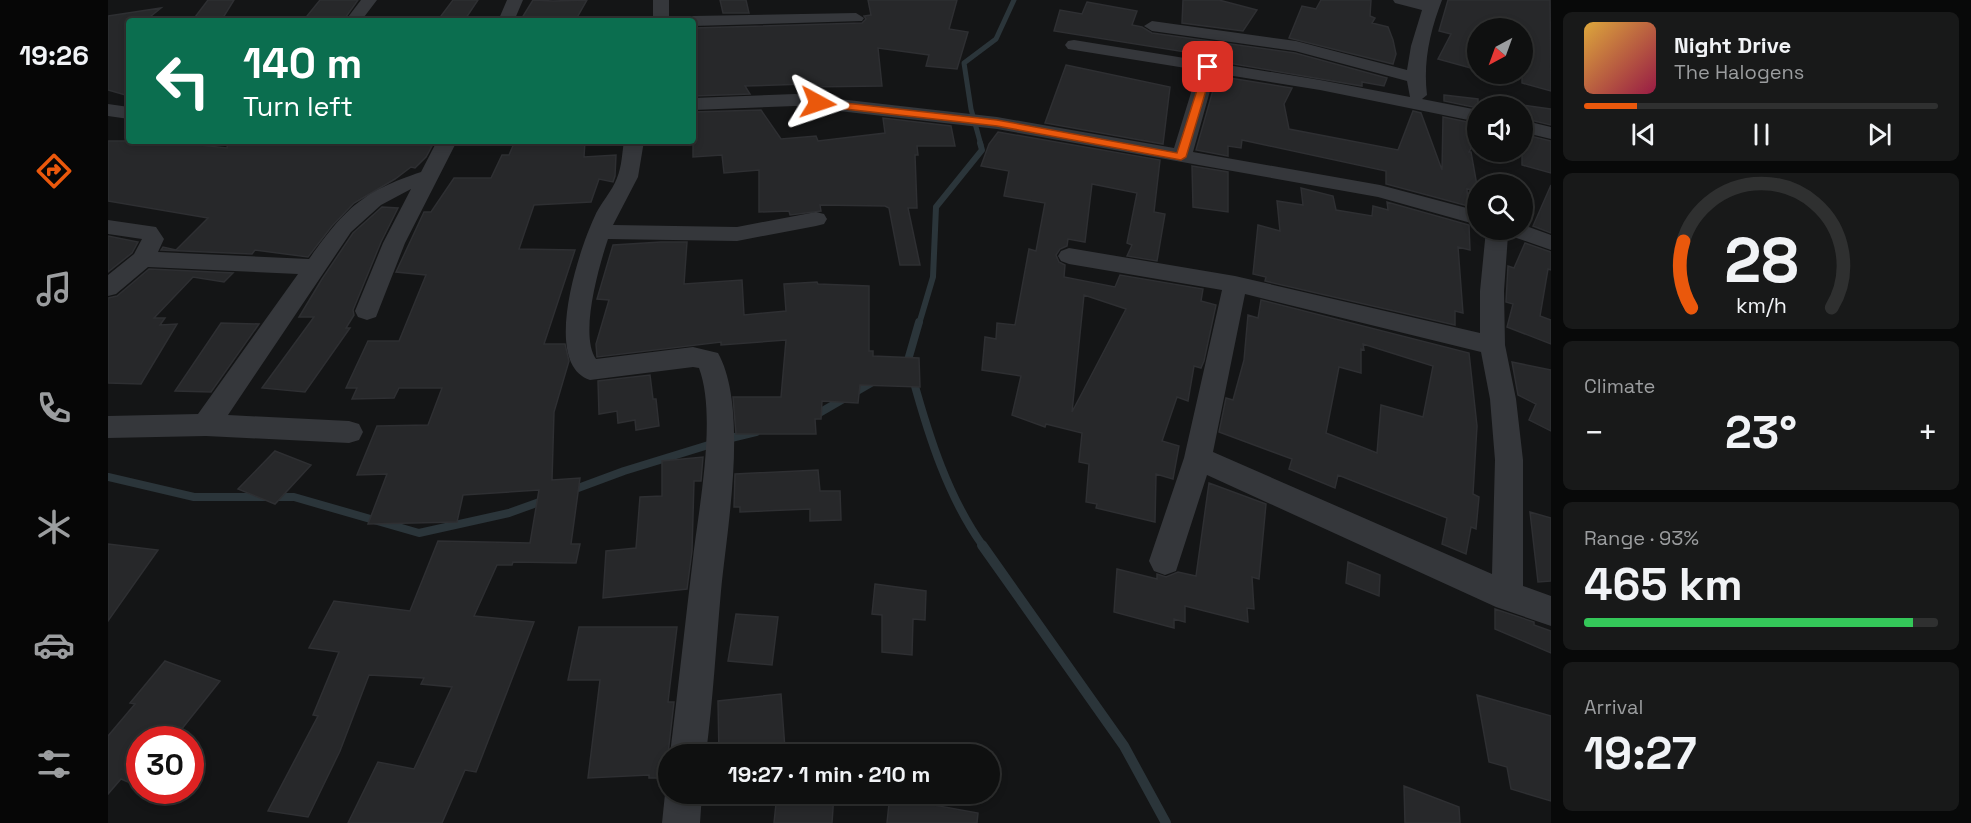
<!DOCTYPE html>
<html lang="en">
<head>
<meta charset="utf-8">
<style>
  body { margin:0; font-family:"Space Grotesk",sans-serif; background:#181919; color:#f1f3f6; height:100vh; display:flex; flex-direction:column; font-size:22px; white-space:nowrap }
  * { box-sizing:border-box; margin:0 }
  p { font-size:20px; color:#9b9d9f }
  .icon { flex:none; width:33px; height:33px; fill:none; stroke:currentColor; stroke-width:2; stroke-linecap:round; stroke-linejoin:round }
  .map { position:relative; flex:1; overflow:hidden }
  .drawer { display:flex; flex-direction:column; gap:12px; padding:12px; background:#080909; width:420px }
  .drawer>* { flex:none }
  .banner { position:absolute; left:18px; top:18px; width:570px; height:126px; border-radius:6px; box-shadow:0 3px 9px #0003,0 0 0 2px #2f3030; background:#0b6e4f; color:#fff; overflow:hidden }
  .needle { width:39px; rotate:221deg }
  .buttons { position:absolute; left:1359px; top:18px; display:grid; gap:12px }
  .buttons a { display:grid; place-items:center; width:66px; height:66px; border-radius:50%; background:#0f1010; box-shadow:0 3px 9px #0003,0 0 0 2px #2f3030; font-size:30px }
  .speed { position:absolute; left:18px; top:726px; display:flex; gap:12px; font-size:30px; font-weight:700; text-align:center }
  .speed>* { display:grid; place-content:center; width:78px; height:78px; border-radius:50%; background:#0f1010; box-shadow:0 3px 9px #0003,0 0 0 2px #2f3030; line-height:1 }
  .speed .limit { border:9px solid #d22; background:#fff; color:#111 }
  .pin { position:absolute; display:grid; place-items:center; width:51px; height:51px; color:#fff; margin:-26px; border-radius:12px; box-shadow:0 3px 9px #0006 }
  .me { position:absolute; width:66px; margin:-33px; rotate:95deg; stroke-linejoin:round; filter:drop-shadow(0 0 4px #0008) }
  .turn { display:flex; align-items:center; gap:21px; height:126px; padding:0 18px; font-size:27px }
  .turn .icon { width:78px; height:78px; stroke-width:2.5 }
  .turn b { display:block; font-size:42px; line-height:51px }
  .big { font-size:45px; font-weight:600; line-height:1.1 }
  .drawer .tile { flex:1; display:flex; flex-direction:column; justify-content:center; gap:9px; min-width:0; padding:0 21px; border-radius:9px; background:#181919 }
  .drawer .dial { align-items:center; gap:0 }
  .dial svg { height:156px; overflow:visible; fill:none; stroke:#2f3030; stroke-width:7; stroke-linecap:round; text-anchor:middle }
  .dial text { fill:#f1f3f6; stroke:none }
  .song { display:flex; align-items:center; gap:18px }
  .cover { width:72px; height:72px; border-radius:9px; background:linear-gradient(135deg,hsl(40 70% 55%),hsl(340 70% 35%)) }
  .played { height:6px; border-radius:3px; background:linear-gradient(90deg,#ea580c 15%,#2f3030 15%) }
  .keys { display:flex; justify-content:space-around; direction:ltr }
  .heat { display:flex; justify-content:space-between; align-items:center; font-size:33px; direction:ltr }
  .charge { height:9px; border-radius:4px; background:linear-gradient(90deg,#34c759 93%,#2f3030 0) }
  .trip { position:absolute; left:550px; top:744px; width:342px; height:60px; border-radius:30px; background:#0f1010; box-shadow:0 3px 9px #0003,0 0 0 2px #2f3030; font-weight:600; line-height:60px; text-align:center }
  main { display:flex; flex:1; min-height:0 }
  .tab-bar { display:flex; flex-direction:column; width:108px; justify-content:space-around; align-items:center; background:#060606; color:#9b9d9f }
  .tab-bar .icon { width:42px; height:42px }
  .tab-bar .on { color:#ea580c }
  .tab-bar b { font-size:27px; color:#f1f3f6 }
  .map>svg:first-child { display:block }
</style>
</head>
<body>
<main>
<nav class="tab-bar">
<b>19:26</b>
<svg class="icon on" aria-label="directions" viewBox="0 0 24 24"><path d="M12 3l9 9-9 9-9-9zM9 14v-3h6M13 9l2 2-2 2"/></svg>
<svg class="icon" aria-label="music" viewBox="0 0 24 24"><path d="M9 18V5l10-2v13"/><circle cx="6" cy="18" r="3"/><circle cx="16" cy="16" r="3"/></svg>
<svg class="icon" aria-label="phone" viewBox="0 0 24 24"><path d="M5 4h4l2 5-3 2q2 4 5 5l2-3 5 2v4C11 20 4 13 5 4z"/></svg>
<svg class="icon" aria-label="climate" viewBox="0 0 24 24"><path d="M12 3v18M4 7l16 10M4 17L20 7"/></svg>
<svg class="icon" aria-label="car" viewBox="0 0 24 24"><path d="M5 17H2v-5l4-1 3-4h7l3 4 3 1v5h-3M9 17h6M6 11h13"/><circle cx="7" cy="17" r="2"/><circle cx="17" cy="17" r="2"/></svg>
<svg class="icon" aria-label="filters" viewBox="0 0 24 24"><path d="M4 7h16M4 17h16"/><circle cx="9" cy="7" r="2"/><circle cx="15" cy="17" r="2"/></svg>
</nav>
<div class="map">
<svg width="1443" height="823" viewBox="0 0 1443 823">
  <rect width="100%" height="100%" fill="#141516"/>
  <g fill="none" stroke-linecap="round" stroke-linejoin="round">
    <!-- stream-far3 -->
    <path stroke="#2b353a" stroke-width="5" d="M873,145L863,109L856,63L888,39L906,0"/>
    <!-- stream-far2 -->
    <path stroke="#2b353a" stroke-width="6" d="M811,324L825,277L828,207L874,150L872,143"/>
    <!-- stream-far1 -->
    <path stroke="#2b353a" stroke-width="8" d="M793,364L800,360L811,322
      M805,379C821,437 840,497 875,546
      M706,416L768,380
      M619,439L648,432
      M0,477L86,497H186L311,533L401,513L437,500
      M462,491L516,471L607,443"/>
    <!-- stream -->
    <path stroke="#2b353a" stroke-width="10" d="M874,545L1016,746L1058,823"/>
  </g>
  <!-- building -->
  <path fill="#27282a" stroke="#2e2f32" stroke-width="1.5" fill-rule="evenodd" d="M100,0H126L113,21H84Z
    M212,0H250L235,21H195Z
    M345,0H370L356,21L330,20Z
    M425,0L445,1L479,0L467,21H412Z
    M612,0H638L641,13H615Z
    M760,0H849L841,29L860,32L849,69L818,66L821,55L770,48L774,86L698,87V84L637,86L642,94L585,96V28L754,23L758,19L756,16L763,15Z
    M1075,0H1111L1149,10L1135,31L1074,23Z
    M1213,0H1263L1262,16L1267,18L1264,23L1280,27L1285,40L1288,54L1285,64L1181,38L1194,6L1208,9Z
    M1340,0H1442L1443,91L1414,83V28H1370V70L1330,59L1343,34L1331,31Z
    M979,2L1029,11L1024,25L1034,27L1044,33L1187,53L1279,78L1276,86L1254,82V86L1108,61L1109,57L946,31L952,10L974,14Z
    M53,8L37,21H21V96L0,90V16Z
    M958,65L1062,87L1055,144L937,123Z
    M1109,76L1184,88L1176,104L1181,129L1290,150L1305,111L1313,113L1334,170L1335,117L1370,124V135L1361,152H1363L1370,191L1359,189L1360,206L1278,184V171L1134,140L1133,148L1120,146V156L1088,150Z
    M1336,95L1370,99V108L1336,101Z
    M1414,105L1443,109V125L1414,118Z
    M653,110L673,139L708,136L710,141L777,133L775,118L843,126L847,146H809L810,155H807L809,208H800L812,265H792L781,208L777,206L712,205L713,211L682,215L681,211L651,212V170L616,173L614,155L585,157V112Z
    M890,132L1052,160L1046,212L1057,214L1049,261L1019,256L1024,245L1019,243L1029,193L984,184L977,242L960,239L959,246L952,249L948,255L951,262L957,265L956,277L1007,287L1012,275L1095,289L1093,301L1108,305L1096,361L1093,368L1086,366L1080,401L1069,397L1054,441L1071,446L1065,479L1048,474L1047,522L988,508L989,504L978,502L981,464L971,462L974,433L938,424L937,427L904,415L913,376L874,370L877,337L888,339L889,323L907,325L921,249L928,251L937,203L896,196L901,171L873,166L881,144ZM976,295L1018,309L964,412Z
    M1414,134L1443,141V173L1414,165Z
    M0,141H55L119,148L120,141H298L324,146L318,157L307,168L303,167L287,179L246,203L224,226L200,257L147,250L144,254L53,250L55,247L68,250L100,218L0,201Z
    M407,141H477L476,157L508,155L507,176L505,182L491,179L483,202L426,205L411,249L467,250L436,344H457L461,361L446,412L444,480L472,478L463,544H472L468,563L405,562L404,565H389L366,616L426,622L368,772L357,770L334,823H240L270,762L306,769L344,687L313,684L316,678L261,675L232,751L200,817L160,811L210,716L205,715L231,652L201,648L226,601L302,611L330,541L422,543L431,490L355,495L349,522L260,524L279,474L249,475L269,426L320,425L334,388H291L286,398L244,399L249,388H238L260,341H291L318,275L288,272L316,212H323L346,178H383L394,155H401Z
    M1084,166L1120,172V212L1085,207Z
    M1443,185V233L1425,226Z
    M1193,188L1225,196L1228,210L1264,216L1265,206L1280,210L1279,202L1361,225L1362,250L1350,247L1355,313L1347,311V325L1157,281L1158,277L1145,274L1150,225L1172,231L1169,201L1195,205Z
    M274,207L290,208L273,242L245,310L246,315L238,328H242L197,392L154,388L206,317H191L214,279L245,233Z
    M0,236L30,242L24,253L0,272Z
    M553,242H579L576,284L634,280L636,315L678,311L676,284L709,282L710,284L761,286V351H765V356L811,358L812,387L752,385L750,403L714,401L713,419H707L708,434H628L625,397H673L678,340L613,345V342L489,357L488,344L501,300L489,299L505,245Z
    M1417,243L1443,252V270L1440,269L1432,316L1443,320V344L1399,327L1405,304L1398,302L1400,266L1406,268Z
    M41,269L125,273L116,282L85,277L46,318H57L52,325L69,324L33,384L0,383V298L9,296Z
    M1153,300L1361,353L1369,426L1365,494L1371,497L1368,529L1363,527L1358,554L1334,544L1339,518L1230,475L1227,488L1181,469L1184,459L1111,432L1118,398L1125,400L1136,360L1140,315L1150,318ZM1255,344L1325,366L1315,417L1273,405L1269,453L1218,433L1231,367L1253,373V349L1256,350Z
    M113,323L151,324L103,392L67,391Z
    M1404,362L1443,370V431L1421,420L1428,404L1410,395Z
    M542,375L545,399H548L551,426L528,430L527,420L510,423L509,411L491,414L490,381Z
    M167,451L203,465L167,504L130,489Z
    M595,457L593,481H586L584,551L579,589L495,598L498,551L528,548L532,497L554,496V461Z
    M710,470L712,491H732L733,520L702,521V509L632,512V507H626L627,474Z
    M1101,483L1158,504L1151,579L1144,577L1146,609L1139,608L1140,622L1077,606V622L1066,619V628L1006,612L1009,569L1049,579V574L1058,577L1070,572L1088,576Z
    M1422,512L1443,518V581L1430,582Z
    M0,544L50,550L0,621Z
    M1240,562L1272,575L1271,596L1238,583Z
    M767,584L818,591L817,620L805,619L804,655L774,652V615L764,614Z
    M1387,609L1426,622V625L1443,631V653L1387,629Z
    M628,614L670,617L664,665L620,661Z
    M471,627H569L560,702H566L560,754L561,778H541V775L480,778L492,680H460Z
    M57,661L112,681L65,740H32V787L13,779L0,794V736L27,704L22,703Z
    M673,694L677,749L611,754L610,701Z
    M1369,695L1443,716V801L1403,789L1399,767L1381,762Z
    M1296,786L1351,807L1352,823H1297Z
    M669,794H726L724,823H666Z
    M782,794H821L820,804L870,813L869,823H779Z"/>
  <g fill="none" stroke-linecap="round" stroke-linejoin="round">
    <!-- minor -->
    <path fill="#35373b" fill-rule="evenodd" d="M253,0H269L253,21H237Z
      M399,0H415L406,21H390Z
      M545,0H561V21H545Z
      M1285,0H1334C1322,31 1315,62 1319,95L1314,99L1370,110V122L1212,90L1107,73L1085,152L1272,185L1370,211V225L1270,197L889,129L687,106L585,110V98L687,94L889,117L1066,148L1090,70L966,50L960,49L957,45L960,41L966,40L1212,80L1302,97L1299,81L1187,51L1044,31L1036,26L1044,21L1188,41L1299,70L1303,46L1314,10L1287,3Z
      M748,13L756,18L754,21L585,26V21H577L585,16Z
      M0,104L21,107V119L0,116Z
      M1414,120L1443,127V139L1414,132Z
      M329,141H349L297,243L268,317L259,320L250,317L247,311L275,243L303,189L273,205L243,232L120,415L241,421L251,424L255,432L251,440L241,443L98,436L0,438V416L90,414L190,274L40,267L8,294L0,296V275L26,254L34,239L0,234V220L48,227L56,239L50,252L201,259C237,209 253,192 313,172Z
      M516,141H536L530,177L505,225L629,227L708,212L716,214L719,219L716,224L708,226L629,241L500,239C491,266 471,335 488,359L585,347L610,353C641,409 619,528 613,591C608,646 605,700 598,754H562C570,689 577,624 585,558C591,506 609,416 591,368L585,367L482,380C433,364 471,250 486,218C492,203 504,192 509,178C514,166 514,153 516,141Z
      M1415,225L1443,235V250L1400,235L1396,291L1397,345L1408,399L1415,460V586L1443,596V626L1388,607L1099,475L1068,571L1057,575L1046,571L1041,561L1076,458L1114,290L961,264L953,261L950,256L953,251L961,248L1127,276L1372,333V291L1378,230H1414ZM1137,294L1373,352L1382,399L1387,460L1384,574L1105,452Z
      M561,785V794H594L592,823H554L557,794Z"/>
  </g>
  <!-- route -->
  <path fill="#ea580c" stroke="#983908" stroke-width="1.5" d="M1097,65L1105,67L1078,157L1073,160L889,126L710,106L706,103L710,100L889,120L1069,153Z"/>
</svg>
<div class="buttons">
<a><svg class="needle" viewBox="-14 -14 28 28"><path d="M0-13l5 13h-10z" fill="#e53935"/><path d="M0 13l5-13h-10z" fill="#9b9d9f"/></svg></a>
<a><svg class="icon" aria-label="sound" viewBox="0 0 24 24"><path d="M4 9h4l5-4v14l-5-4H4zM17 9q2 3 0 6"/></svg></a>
<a><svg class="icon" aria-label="search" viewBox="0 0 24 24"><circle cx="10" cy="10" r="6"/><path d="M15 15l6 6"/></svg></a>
</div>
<div class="speed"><div class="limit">30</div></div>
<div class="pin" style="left:1100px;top:67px;background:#d93025"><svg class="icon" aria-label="arrive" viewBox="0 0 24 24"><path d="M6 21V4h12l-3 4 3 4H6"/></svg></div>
<svg class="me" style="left:710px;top:103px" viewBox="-20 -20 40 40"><path d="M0-17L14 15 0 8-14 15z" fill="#ea580c" stroke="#fff" stroke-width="4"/></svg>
<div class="trip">19:27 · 1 min · 210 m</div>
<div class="banner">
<div class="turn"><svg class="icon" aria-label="left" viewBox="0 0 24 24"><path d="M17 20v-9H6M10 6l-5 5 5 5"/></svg><div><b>140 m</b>Turn left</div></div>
</div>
</div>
<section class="drawer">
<div class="tile">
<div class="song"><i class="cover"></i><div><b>Night Drive</b><p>The Halogens</p></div></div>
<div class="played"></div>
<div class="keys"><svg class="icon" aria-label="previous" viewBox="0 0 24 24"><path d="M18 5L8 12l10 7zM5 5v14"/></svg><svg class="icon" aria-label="pause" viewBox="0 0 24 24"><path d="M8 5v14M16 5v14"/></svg><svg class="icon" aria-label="next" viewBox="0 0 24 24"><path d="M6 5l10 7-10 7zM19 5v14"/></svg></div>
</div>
<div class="tile dial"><svg viewBox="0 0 100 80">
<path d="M14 69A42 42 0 1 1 86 69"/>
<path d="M14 69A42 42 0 0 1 10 35" stroke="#ea580c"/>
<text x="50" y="56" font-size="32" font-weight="700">28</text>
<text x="50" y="72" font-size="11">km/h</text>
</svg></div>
<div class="tile"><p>Climate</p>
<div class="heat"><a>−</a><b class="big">23°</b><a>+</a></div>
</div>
<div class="tile"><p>Range · 93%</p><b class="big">465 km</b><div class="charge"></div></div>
<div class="tile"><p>Arrival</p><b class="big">19:27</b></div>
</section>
</main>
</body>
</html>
